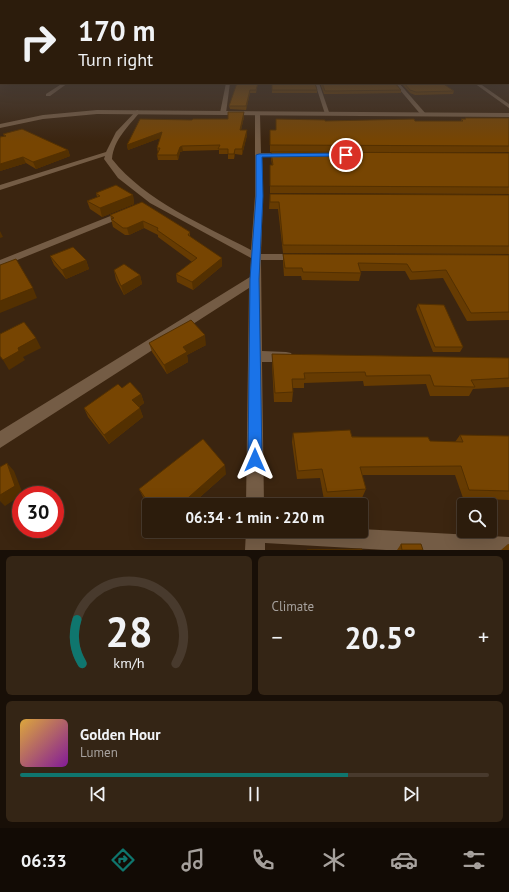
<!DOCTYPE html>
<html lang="en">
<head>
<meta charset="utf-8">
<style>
  body { margin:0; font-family:"PT Sans",sans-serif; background:#342515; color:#f1f3f6; height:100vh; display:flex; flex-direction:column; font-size:15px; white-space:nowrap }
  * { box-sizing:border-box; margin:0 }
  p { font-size:13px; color:#a6a19d }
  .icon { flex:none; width:22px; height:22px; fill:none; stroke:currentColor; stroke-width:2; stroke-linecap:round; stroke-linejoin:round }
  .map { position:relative; height:550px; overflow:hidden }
  .side { display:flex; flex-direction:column; gap:6px; padding:6px; background:#180f07; flex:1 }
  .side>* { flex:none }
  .top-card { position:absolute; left:0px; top:0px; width:509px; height:84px; box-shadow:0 4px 16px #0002,0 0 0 1px #483a2d; background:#2c1c0c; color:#f1f3f6; overflow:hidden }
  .buttons { position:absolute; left:457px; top:498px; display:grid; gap:8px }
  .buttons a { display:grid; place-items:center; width:40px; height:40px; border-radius:4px; background:#2c1c0c; box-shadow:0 4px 16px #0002,0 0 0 1px #483a2d; font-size:20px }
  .speed { position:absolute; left:12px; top:486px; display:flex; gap:8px; font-size:20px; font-weight:700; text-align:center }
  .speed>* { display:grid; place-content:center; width:52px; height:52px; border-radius:50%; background:#2c1c0c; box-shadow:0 4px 16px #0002,0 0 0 1px #483a2d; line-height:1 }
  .speed .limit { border:6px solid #d22; background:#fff; color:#111 }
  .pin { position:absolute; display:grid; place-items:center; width:34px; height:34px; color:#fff; margin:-17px; border:2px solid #fff; border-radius:50%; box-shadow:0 1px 4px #0007 }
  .me { position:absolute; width:44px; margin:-22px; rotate:0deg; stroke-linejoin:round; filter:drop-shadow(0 0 3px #0008) }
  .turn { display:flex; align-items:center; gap:14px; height:84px; padding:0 12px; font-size:18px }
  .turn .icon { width:52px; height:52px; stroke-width:2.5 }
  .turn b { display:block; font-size:28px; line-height:34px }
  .big { font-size:30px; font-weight:600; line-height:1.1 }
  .side .widget { flex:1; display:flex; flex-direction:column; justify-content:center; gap:6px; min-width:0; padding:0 14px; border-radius:6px; background:#342515 }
  .side .dial { align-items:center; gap:0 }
  .dial svg { height:104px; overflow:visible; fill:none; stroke:#483a2d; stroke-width:7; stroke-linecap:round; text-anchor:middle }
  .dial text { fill:#f1f3f6; stroke:none }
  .song { display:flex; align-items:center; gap:12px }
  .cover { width:48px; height:48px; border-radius:6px; background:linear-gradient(135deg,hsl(40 70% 55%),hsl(290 70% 35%)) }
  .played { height:4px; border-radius:2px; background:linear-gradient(90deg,#0f766e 70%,#483a2d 70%) }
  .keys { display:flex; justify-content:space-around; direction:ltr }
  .heat { display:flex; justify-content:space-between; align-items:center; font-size:22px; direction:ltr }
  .side .tiles { flex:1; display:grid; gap:6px; grid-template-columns:1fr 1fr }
  .widget:last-child { grid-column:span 2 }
  .trip { position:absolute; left:142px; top:498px; width:226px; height:40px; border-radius:4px; background:#2c1c0c; box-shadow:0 4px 16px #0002,0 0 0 1px #483a2d; font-weight:600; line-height:40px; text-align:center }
  .tab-bar { display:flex; height:64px; justify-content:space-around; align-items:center; background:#120b05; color:#a6a19d }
  .tab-bar .icon { width:28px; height:28px }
  .tab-bar .selected { color:#0f766e }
  .tab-bar b { font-size:18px; color:#f1f3f6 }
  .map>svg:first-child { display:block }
</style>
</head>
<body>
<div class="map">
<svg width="509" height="550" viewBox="0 0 509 550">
  <rect width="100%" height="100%" fill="#3b2510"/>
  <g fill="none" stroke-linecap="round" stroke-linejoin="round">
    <!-- minor -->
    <path fill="#745c45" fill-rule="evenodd" d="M0,74H1V76H0Z
      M63,83H68L50,96H46V94Z
      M226,83H230L226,113L223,115L220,113Z
      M315,83H319L330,115L325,114Z
      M394,83H399L426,114V116H422Z
      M474,83H479L509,104V108Z
      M137,110L140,112C128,127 114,139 112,159C145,201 204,225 251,250L255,196V113L260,114L261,153H286L290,155L286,157H262L263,196L261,254H297L302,257L297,260H261L262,351L286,352L291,353L293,357L291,361L286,362H262L264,505H246L249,288L0,448V431L250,277L251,258L150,203L118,178L104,159L105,156L0,190V185L106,152L116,132Z
      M123,211L128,214L126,216L0,267V260Z
      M361,529L509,537V550H386L265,543V550H245L246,531H361Z"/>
    <!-- secondary -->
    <path fill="#745c45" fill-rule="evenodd" d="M97,110L509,113V117L97,114L43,119L0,128V124L43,115Z"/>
  </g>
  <!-- wall -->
  <path fill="#663b02" d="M508,64H509V84H483L481,83H508Z
    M258,83L256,93H250L246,110L230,109L229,106Z
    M272,83L317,90V93H272Z
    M320,83H395L401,90V93L336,94H324Z
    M401,83H473V84H444L454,91L453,94L415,95L410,93Z
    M244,112V117L241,130L247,135L242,155L235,154L234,159H228V154H219V150L183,151L180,152L178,160H158L157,155L158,153L157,148L160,138L128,150L127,145L192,120L228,119Z
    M465,118H509V152H270V130H276V119L325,121H461V119H465Z
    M3,134L68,150L70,156L36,169L26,163L0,171V137L4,136Z
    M271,152L509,153V194L270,193V165H272L271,159Z
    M96,193L133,195L134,204L102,217L90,209L87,201L97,197Z
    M270,194L509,195V254L283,253L278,209H269Z
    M142,202L190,232V236L222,266L193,290L177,282L176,274L192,262L158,237V235L144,228L129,235H125L113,227L110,215Z
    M283,254L509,255V320L467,321L443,278L410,280L405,271H360L361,273L359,281L302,280L301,276H284L283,262Z
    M50,256L86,260L89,269L66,279L54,265Z
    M114,270L140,275L142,284L124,295L116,280Z
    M418,304L463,347L460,352H433L416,309Z
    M149,343L206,345L187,355L188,362L167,374L152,352Z
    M272,354L509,358V387L473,389L469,396H430L426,384L364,386L363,381L304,383V388H293V392L292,402H274L272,364Z
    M122,388L141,394L144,403L139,407L143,417L109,444L88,417L84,408Z
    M293,433L430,441L455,442L460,435L509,436V500L463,498L455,475H362L366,489L362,498L324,500L320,478L297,479L292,442Z
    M226,474L191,505H149V507L143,497L139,489Z
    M401,544L423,550H397Z
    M508,544H509V550H501Z"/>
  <!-- shaded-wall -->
  <path fill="#533001" d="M250,90V93L246,110V106Z
    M244,112V117L240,134V130Z
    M247,130V135L242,155V149Z
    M162,132L163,137L128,150L127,145Z
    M182,146L183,151L180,152L178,160L177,155L180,147Z
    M235,149V154L234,159V154Z
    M68,150L70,156L36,169L33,162Z
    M23,157L26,163L0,171V164Z
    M133,195L134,204L102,217L100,208Z
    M143,221L144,228L129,235L127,228Z
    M0,231L3,237L0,238Z
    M222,258V266L193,290L192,282Z
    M86,260L89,269L66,279L62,270Z
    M140,275L142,284L124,295L121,286Z
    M33,288L37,298L0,313V301Z
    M205,335L206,345L187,355L188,362L167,374L164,365L183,347Z
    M36,338L41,348L23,357L25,360L9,370L3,360L18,348Z
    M141,394L144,403L135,410L132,400Z
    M140,408L143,417L109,444L104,435Z
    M7,463L14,471L23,494L5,506L0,501V495Z
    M225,465L226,474L191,505H180Z"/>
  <!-- building -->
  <path fill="#774502" stroke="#533001" d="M508,64H509V81H508Z
    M237,83H258L256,90H250L246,106H229Z
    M272,83H315L317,90H272Z
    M322,83H395L401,90L336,91H325Z
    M404,83H442L454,91L416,92L410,90Z
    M228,112H244L240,130H247L242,149H235L234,154H228V149H218L220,145L182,146L180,147L177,155H157L160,148H157L162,132L127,145L140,119L192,120L193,119H228Z
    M465,118H509V146L270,145V130H276V119L325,120V121L414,119L415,121H463L461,119H466Z
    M22,129L68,150L33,162L23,157L0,164V137L6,136L3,134Z
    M271,152L509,153V187L270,186V165H273Z
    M116,185L133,195L100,208L87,201L100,196L96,193Z
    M270,194L509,195V246L283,245L279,202H270Z
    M142,202L190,232L188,235L222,258L192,282L176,274L197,258L157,230L158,228L143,221L127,228H123L111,219L114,218L110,215Z
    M73,247L86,260L62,270L50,256Z
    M283,254L509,255V312L471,313L446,270L412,272L407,264L358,263L361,273L303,272L302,268H285Z
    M16,259L33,288L0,301V265Z
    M124,264L140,275L121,286L114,270Z
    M418,304L444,305L463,347H435Z
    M191,320L205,335L183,347L187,352L164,365L149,343Z
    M24,322L36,338L18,348L19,351L3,360L0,356V334Z
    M272,354L509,358V378L471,380L475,387L434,386L430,375L366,376L365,372L304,373L305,379H292L293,392L275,393Z
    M130,382L141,394L132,400L140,408L104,435L84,408L118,384L122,388Z
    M350,430L352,437H428L430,441L463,442L460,435L509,436V491L469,490L461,466L360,467L366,489L327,492L322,469L298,471L293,433Z
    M203,439L225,465L180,505H150L139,489Z
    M7,463L15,486L0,495V467Z
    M401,544H421L423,550H402Z
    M362,549V550H307Z"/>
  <!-- sky -->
  <linearGradient id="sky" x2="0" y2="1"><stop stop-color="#201409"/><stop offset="0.45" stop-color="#4f4642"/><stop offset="1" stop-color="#4f4642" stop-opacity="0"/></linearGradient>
  <rect width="509" height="141" fill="url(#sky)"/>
  <!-- route -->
  <path fill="#1a73e8" stroke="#114b97" d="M346,153L348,154V156L262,157L263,196L259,279L262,460L260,465L255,467L250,465L248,460L250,279L256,196V155L259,154Z"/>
</svg>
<div class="buttons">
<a><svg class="icon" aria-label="search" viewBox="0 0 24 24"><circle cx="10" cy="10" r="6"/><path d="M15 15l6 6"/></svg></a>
</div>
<div class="speed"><div class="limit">30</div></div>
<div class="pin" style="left:346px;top:155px;background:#d93025"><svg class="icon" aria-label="arrive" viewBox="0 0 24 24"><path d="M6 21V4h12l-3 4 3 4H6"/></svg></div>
<svg class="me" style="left:255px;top:460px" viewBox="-20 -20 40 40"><path d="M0-17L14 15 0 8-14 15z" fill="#1a73e8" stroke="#fff" stroke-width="4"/></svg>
<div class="trip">06:34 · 1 min · 220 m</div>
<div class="top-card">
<div class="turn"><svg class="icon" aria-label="right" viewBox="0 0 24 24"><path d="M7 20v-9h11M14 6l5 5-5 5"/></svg><div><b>170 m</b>Turn right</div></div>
</div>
</div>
<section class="side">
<div class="tiles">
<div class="widget dial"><svg viewBox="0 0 100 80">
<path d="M14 69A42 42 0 1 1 86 69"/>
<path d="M14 69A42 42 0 0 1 10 35" stroke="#0f766e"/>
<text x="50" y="56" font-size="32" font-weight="700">28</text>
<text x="50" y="72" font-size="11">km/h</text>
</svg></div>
<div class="widget"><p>Climate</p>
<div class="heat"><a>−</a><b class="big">20.5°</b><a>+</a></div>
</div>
<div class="widget">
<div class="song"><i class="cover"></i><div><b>Golden Hour</b><p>Lumen</p></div></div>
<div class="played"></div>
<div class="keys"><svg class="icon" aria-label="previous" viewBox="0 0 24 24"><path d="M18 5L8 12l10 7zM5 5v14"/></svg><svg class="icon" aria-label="pause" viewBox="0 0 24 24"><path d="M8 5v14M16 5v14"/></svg><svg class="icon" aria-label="next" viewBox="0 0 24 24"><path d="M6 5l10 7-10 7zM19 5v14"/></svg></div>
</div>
</div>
</section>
<nav class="tab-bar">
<b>06:33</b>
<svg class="icon selected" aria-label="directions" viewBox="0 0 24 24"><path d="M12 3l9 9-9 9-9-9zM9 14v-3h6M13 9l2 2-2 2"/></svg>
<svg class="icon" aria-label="music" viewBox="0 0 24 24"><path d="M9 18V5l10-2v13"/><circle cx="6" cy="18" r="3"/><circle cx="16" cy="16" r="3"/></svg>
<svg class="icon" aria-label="phone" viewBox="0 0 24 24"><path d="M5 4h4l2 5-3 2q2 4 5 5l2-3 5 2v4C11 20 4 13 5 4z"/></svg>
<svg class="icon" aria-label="climate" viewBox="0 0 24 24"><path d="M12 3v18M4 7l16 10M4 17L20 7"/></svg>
<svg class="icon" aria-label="car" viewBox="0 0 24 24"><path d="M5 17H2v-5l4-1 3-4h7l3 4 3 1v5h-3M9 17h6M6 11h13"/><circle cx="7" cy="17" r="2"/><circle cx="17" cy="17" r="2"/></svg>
<svg class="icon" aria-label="filters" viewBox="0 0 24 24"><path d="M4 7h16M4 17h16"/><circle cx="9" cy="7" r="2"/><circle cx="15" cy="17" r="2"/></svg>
</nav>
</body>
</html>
